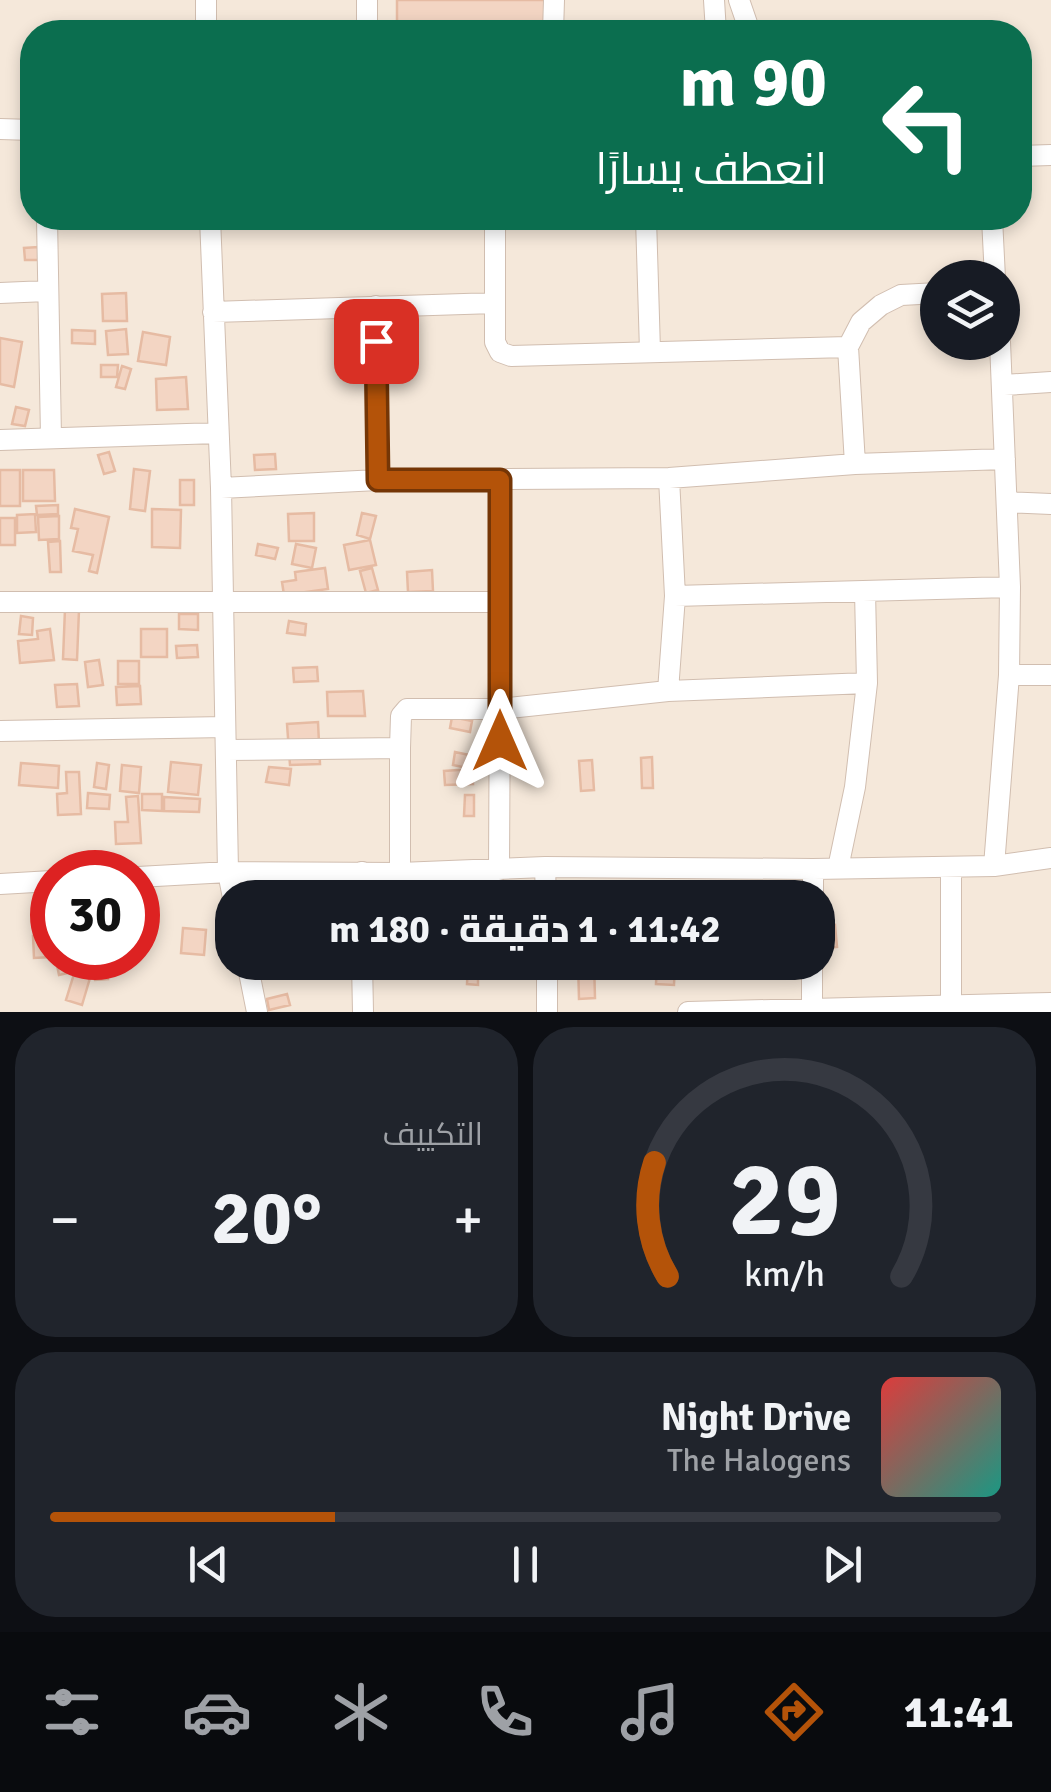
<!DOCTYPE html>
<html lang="ar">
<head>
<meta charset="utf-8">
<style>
  body { margin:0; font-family:Signika,Cairo,sans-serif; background:#20242c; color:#f1f3f6; direction:rtl; height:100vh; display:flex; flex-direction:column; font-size:38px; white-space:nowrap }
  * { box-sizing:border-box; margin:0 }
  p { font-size:32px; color:#9ea1a6 }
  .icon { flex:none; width:55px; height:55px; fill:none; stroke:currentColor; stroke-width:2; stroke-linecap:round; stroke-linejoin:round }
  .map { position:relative; height:1012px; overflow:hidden; direction:ltr }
  .details { display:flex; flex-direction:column; gap:15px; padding:15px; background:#0d0f14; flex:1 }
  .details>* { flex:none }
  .hud { position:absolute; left:20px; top:20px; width:1012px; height:210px; border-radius:40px; box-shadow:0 5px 15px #0003; direction:rtl; background:#0b6e4f; color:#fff; overflow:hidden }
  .controls { position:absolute; left:920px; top:260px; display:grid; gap:20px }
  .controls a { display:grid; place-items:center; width:100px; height:100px; border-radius:50%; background:#171b24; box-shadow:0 5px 15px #0003; font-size:50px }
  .speed { position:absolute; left:30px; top:850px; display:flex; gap:20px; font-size:50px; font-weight:700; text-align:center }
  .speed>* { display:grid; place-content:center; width:130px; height:130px; border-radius:50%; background:#171b24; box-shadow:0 5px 15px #0003; line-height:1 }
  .speed .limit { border:15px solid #d22; background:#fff; color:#111 }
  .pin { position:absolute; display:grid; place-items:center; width:85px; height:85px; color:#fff; margin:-42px; border-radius:20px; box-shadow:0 5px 15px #0006 }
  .me { position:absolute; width:110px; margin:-55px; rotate:0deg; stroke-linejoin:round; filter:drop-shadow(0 0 8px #0008) }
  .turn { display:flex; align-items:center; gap:35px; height:210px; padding:0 40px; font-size:45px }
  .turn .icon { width:130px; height:130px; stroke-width:2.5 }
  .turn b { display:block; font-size:70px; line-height:85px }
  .big { font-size:75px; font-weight:800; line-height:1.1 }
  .details .tile { flex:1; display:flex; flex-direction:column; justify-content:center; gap:15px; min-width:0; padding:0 35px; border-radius:40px; background:#20242c }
  .details .dial { align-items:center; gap:0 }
  .dial svg { height:260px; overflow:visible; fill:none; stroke:#363941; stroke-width:7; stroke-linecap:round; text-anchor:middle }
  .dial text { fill:#f1f3f6; stroke:none }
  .song { display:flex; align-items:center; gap:30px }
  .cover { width:120px; height:120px; border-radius:15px; background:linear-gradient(135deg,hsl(0 70% 55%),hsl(170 70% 35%)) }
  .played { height:10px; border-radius:5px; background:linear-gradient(90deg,#b45309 30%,#363941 30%) }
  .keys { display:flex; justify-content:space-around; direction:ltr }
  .heat { display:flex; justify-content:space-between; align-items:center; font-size:55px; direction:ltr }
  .details .tiles { flex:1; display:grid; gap:15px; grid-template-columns:1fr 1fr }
  .tile:last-child { grid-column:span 2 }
  .trip { position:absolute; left:215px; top:880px; width:620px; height:100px; border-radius:40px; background:#171b24; box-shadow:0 5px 15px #0003; font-weight:800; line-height:100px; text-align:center; direction:rtl }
  .dock { display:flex; height:160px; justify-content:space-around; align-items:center; background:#090b0e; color:#9ea1a6 }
  .dock .icon { width:70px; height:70px }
  .dock .on { color:#b45309 }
  .dock b { font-size:45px; color:#f1f3f6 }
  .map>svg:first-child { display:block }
</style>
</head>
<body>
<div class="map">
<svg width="1051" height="1012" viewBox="0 0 1051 1012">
  <rect width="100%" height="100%" fill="#fdf6ec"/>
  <!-- residential -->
  <path fill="#f5e8da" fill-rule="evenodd" d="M0,0H1051V1012H0ZM32,32H1020V218H32ZM938,278H1002V342H938ZM52,872H138V958H52ZM232,898H818V962H232Z"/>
  <!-- building -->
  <path fill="#f3d5c3" stroke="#e6bba3" stroke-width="2.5" d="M397,0H546V29L397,30Z
    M38,247L39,260H25L24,248Z
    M126,293L127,321H103L102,294Z
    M126,329L128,354L108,355L106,331Z
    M72,330L95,331V344L72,343Z
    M143,332L170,337L166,365L138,361Z
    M0,338L22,342L14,387L0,384Z
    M101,365H118L117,377H101Z
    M122,366L131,369L125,389L116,387Z
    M186,377L188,409L157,410L156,379Z
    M16,407L29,410L25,426L12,424Z
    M109,452L115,471L104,474L98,455Z
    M275,454L276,469L255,470L254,455Z
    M134,469L150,471L145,511L130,509Z
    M0,470H20V506H0Z
    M23,470H54L55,501H23Z
    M180,480H194V505H180Z
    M58,505V514L37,515L36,506Z
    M75,509L109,517L97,573L89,571L93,555L73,551L78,529L71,528Z
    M152,509L181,510L180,548L152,547Z
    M314,513V541H289L288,514Z
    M362,513L376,516L370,539L357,535Z
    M35,514L36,532L17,533V515Z
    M59,516V539L39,540L38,517Z
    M0,518H15V545H0Z
    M370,540L376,565L349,570L344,545Z
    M60,541L61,572H50L48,542Z
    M258,544L278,548L275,559L256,555Z
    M296,544L316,548L312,568L292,564Z
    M325,568L328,589L284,595L282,582L296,580L295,572Z
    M372,568L378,590L366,593L360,571Z
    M432,570L433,591L408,592L407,572Z
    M65,609L79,610L77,660L63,659Z
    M179,614H198V630L179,629Z
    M21,616L33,618L32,635L19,634Z
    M289,621L306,624L305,635L287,633Z
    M50,629L54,660L20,663L18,641L38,639L37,631Z
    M141,629H167V657H141Z
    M197,645L198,657L177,658L176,646Z
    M99,660L103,685L88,687L85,662Z
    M118,661H139V684H118Z
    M317,667L318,681L294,682L293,668Z
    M77,684L79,706L57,707L55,685Z
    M140,686L141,704L117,705L116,687Z
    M363,691L365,716H328L327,692Z
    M452,717L472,721L470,732L450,728Z
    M318,722L320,764L290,765L287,724Z
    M455,752L474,756L472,769L453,765Z
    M652,757L653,788H642L641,758Z
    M592,760L594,790L581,791L579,761Z
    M171,762L201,765L198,795L168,792Z
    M21,763L59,766L58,788L19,785Z
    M97,763L109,765L106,789L94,787Z
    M122,765L141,767L139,793L120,791Z
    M269,767L291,769L289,785L266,782Z
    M472,769L473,784L445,785L444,771Z
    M66,772H79L81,814L58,815L57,794L67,793Z
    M88,793L110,795L109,809L87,808Z
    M142,794H162V811L142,810Z
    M465,795H474V816H464Z
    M138,796L141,843L116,844L115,822H128L126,797Z
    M164,797L200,799L199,812L164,811Z
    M835,925L837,947L818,949V927Z
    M183,928L206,930L204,955L181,953Z
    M33,936H52V957L34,958Z
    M71,958H83L85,969L59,975L56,960Z
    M106,959L108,979L95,980L92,961Z
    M468,962H478V985L467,984Z
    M578,962H594L595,998L579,999Z
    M657,962H675L674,985L656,984Z
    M682,962H693L694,972L683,973Z
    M74,974L90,978L82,1005L66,1000Z
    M287,994L290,1005L269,1010L267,999Z"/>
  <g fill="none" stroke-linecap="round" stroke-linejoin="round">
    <defs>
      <path id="minor" d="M206,0V32
        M714,0L716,32
        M739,0L750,32
        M367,32V0
        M553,32L554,0
        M0,129L32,130
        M1020,156L1051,155
        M47,218L51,437
        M210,218L221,488L228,872L233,898
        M495,218V342L500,352L511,356L848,347
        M646,218L650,351
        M992,218L995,278
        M0,293L47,291
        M376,306L378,480
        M213,312L495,303
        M1004,385L1051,382
        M0,440L218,433
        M855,464L848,347L861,322L881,305L901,295L938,293
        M221,488L378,480L669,478L855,464L1005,459
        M1007,502L1051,504
        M675,596L1010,587
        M0,602H499
        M1009,675H1051
        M668,691L675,596L669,478
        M0,731L225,727
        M400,748L401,716L407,709H500L668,691L867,683
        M226,750L400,748V873
        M994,866L1009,675L1010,587L1000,342
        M545,867L546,898
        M838,868L855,787L867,683L865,591
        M499,870L501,480
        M362,872V898
        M138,877L228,872L400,873L545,867L813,869L994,866L1051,858
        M0,884L52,881
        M813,898V869
        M247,962L257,1012
        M362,962L363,1012
        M547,962V1012
        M688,1012L1051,1003
        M812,1012V962
        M951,1012V867"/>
    </defs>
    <!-- minor casing -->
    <use href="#minor" stroke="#d1beb0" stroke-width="22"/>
    <!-- minor -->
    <use href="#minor" stroke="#fff" stroke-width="20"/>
  </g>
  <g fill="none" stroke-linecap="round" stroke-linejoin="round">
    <defs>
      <path id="route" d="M376,341L378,480H500V741"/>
    </defs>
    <!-- route casing -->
    <use href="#route" stroke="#753606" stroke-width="25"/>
    <!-- route -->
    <use href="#route" stroke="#b45309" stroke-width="18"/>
  </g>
</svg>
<div class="controls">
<a><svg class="icon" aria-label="layers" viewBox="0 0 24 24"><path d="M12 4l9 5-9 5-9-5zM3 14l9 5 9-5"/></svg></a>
</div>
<div class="speed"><div class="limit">30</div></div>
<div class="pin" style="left:376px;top:341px;background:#d93025"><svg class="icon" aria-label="arrive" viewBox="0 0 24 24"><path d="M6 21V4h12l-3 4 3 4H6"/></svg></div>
<svg class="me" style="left:500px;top:741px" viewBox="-20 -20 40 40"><path d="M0-17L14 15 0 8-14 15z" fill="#b45309" stroke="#fff" stroke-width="4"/></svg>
<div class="trip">11:42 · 1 دقيقة · 180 m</div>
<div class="hud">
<div class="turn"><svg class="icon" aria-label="left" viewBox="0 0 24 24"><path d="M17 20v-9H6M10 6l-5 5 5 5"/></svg><div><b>90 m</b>انعطف يسارًا</div></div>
</div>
</div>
<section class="details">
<div class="tiles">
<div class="tile dial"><svg viewBox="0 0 100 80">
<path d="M14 69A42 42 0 1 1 86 69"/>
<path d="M14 69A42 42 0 0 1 10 34" stroke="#b45309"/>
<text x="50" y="56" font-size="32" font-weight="700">29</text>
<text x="50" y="72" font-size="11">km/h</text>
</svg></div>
<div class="tile"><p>التكييف</p>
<div class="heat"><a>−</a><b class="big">20°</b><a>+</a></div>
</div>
<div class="tile">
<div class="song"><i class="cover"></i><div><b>Night Drive</b><p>The Halogens</p></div></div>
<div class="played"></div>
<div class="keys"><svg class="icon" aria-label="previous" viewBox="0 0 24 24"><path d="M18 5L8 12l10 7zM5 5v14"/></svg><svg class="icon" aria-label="pause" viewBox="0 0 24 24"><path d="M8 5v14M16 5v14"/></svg><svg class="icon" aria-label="next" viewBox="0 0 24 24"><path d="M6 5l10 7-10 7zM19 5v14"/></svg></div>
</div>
</div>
</section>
<nav class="dock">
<b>11:41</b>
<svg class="icon on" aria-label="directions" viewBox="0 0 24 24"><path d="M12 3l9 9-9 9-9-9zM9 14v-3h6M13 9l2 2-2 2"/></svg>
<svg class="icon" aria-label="music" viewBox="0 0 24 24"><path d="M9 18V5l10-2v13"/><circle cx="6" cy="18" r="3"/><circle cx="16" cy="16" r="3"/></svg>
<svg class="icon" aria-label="phone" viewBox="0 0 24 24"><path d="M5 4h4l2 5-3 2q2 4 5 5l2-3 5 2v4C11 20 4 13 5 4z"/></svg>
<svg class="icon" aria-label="climate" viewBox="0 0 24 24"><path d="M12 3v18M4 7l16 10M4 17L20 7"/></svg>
<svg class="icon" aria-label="car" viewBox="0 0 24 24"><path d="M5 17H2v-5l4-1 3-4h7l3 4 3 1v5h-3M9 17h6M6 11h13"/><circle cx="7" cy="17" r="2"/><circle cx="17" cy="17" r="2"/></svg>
<svg class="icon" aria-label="filters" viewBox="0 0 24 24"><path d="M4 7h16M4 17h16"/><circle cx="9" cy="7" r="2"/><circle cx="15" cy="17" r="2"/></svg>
</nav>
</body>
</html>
